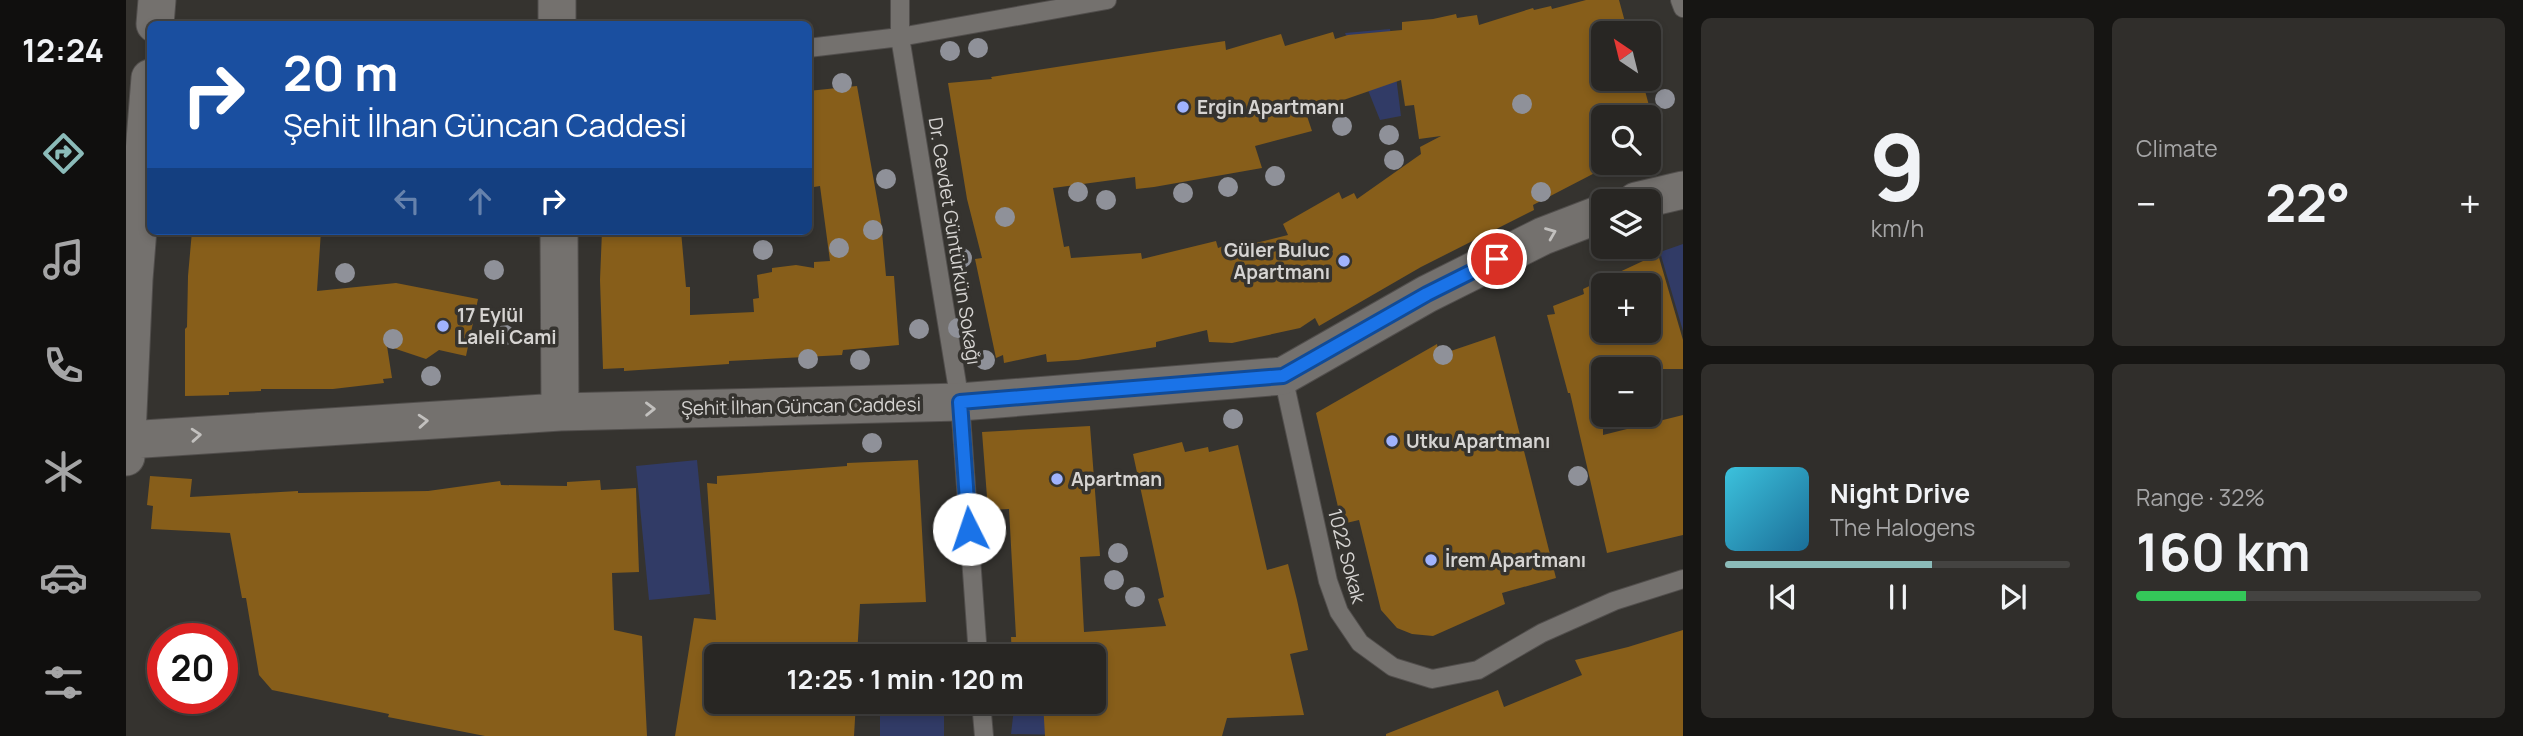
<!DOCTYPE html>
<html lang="en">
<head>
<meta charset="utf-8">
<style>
  body { margin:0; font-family:Manrope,sans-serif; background:#302e2b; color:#f1f3f6; height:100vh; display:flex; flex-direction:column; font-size:26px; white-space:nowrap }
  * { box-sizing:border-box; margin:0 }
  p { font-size:23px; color:#a5a5a6 }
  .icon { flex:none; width:38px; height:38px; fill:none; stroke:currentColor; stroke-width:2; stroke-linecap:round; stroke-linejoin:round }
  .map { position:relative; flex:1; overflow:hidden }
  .details { display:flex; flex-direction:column; gap:18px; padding:18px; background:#161513; width:840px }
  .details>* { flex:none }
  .guide { position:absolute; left:21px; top:21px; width:665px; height:214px; border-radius:10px; box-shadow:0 4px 10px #0003,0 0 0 2px #444341; background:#1a4fa0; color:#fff; overflow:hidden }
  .needle { width:46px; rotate:325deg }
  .fabs { position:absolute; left:1465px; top:21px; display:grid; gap:14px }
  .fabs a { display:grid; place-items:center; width:70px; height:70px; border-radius:10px; background:#282623; box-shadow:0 4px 10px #0003,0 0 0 2px #444341; font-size:35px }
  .speed { position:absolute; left:21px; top:623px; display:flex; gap:14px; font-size:35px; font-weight:700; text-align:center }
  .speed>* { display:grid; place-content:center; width:91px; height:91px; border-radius:50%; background:#282623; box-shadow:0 4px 10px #0003,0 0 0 2px #444341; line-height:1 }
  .speed .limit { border:10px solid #d22; background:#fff; color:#111 }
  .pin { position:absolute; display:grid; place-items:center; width:60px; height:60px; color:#fff; margin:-30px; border:4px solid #fff; border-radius:50%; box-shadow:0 2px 7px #0007 }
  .me { position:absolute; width:77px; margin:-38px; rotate:356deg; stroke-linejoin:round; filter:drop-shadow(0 0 5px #0008) }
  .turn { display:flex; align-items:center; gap:24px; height:147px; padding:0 21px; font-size:32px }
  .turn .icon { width:91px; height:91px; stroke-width:2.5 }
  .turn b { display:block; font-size:49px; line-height:60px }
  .lanes { display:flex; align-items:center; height:66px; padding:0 21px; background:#0003; justify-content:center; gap:35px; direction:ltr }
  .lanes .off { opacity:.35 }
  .big { font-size:52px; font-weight:700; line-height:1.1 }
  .details .tile { flex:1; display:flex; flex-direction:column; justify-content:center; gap:10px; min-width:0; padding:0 24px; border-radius:10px; background:#302e2b }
  .details .dial { align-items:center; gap:0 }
  .dial b { font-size:91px; line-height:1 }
  .song { display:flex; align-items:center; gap:21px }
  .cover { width:84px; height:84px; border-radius:10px; background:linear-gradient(135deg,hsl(190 70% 55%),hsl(200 70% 35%)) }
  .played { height:7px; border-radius:4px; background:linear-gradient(90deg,#8bbbb9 60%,#444341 60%) }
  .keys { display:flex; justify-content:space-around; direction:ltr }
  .heat { display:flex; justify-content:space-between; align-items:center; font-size:38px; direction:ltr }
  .charge { height:10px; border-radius:5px; background:linear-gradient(90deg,#34c759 32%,#444341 0) }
  .details .tiles { flex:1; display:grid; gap:18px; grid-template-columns:repeat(2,1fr) }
  .trip { position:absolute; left:578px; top:644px; width:402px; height:70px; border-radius:10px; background:#282623; box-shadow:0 4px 10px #0003,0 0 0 2px #444341; font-weight:700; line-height:70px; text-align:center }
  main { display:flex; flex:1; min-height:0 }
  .tabs { display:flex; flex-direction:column; width:126px; justify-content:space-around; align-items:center; background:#100f0e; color:#a5a5a6 }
  .tabs .icon { width:49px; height:49px }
  .tabs .on { color:#8bbbb9 }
  .tabs b { font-size:32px; color:#f1f3f6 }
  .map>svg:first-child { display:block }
</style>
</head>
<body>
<main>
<nav class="tabs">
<b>12:24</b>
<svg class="icon on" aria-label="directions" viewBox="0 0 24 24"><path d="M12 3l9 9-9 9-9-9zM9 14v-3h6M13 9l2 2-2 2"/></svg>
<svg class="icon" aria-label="music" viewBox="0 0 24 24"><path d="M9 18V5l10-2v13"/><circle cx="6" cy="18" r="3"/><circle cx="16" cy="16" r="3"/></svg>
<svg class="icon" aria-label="phone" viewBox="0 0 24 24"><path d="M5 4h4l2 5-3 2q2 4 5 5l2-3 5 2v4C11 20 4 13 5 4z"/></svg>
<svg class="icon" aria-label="climate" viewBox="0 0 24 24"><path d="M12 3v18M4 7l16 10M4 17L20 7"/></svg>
<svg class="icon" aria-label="car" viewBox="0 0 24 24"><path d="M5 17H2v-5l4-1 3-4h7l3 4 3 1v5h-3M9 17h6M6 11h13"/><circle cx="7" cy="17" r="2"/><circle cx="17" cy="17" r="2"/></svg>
<svg class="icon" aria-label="filters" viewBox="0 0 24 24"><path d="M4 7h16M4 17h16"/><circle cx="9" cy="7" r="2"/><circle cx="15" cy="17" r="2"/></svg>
</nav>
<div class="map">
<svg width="1557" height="736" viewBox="0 0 1557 736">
  <rect width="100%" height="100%" fill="#35332f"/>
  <!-- green -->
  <path fill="#313b66" d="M1264,29L1275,116L1254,120L1219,33Z
    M1557,244V331L1534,252Z
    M571,460L584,594L523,600L510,466Z
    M1005,701L992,736L885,734L888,708Z
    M754,702H818V736H754Z"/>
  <!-- building -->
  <path fill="#875e1a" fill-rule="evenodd" d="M1460,0H1493L1502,33H1477V79H1513L1515,88L1518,87L1532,139L1522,144V117H1477V163H1488L1407,205L1408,210L1295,267L1193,326L1189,318L1174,328L1106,343L1083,342L1081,330L1030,342V347L952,360L921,362L920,354L878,363L877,355L870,358L849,259L856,258L841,199L822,83L866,79L865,77L1099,41L1100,50L1155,34L1159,46L1207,32L1209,39L1222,35L1276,30V22L1307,19L1330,14L1331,18L1351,15L1353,25L1407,8L1408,10L1425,6L1426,9ZM1275,80L1279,106L1288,105L1293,139L1315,136L1294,147L1295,154L1231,199L1228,193L1216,199L1213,192L1157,224L1162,235L1101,250L1100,245L1092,248L1090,241L1016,259L1015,253L945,258L943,246L938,247L927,188L1009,177L1010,189L1028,187L1136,168L1129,146L1186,131L1180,113Z
    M731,86L755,221L760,276H768L773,345L717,350L716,355L603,361V364L498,371V368L477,369L474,280L476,231H555L560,287H564V315L628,312L627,299L633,298L631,275L646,272V268L670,265L688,268V262L704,261L694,186L682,188V91Z
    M66,231H195L191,291L270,283L352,299L340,356L313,350L300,359L261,346L266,378L257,379L258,383L207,389H135V391L103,392V395L59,396V329L61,327L62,276Z
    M1532,254L1557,340V369H1477V435L1557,415V535L1481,553L1444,393H1442L1421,315L1429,314L1427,306L1458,294L1457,289ZM1477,285H1522V331H1477Z
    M1369,336L1430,578L1376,593L1379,604L1307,636L1286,634L1271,628L1255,610L1233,520L1216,524L1190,413L1311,344L1313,355Z
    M964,426L974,556L954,557L958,632L1040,626L1032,599L1038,597L1007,454L1056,442L1059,452L1082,447L1083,452L1112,445L1141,570L1162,564L1171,600L1182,650L1164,654L1178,715L1101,718L1096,736H919L917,702H968V656H886L885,637H890L883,509L862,510L856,432Z
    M792,460L800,602L734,604L731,656H590V702H730L728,736H549L568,618L590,620L581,483L591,484V476L721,466V463Z
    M24,476L66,479L64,497L172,491V493L302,491L374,481L375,485L441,486V482L474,480L475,490L510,488L513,572L486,573L488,630L516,636L521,736H359L262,717L263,714L146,690L133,675L120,598H116L104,533L25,529L27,506L21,505Z
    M1557,630V736H1260V734L1372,690L1378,707L1456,675L1449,660L1502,647Z"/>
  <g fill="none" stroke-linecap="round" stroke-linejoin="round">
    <defs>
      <path id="lane" d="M774,0V37L834,402L852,656
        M1554,0L1557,8
        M682,48L774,37L981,0
        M1157,376L1202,581L1213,612L1234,643L1267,667L1306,679L1352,670L1416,633L1488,601L1557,579
        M855,702L858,736"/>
      <path id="street" d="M431,0V24
        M29,24L31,0
        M1510,201L1557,190
        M433,231L434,412
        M2,440L434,412L834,402L1157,376L1301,294L1417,236L1477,213
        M0,457L8,279L24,78"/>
    </defs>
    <!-- lane casing -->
    <use href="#lane" stroke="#514e4c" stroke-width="20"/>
    <!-- street casing -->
    <use href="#street" stroke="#514e4c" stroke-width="39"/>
    <!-- lane -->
    <use href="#lane" stroke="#74716e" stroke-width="18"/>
    <!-- street -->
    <use href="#street" stroke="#74716e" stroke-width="37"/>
  </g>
  <!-- trees -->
  <g fill="#8f9199">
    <circle cx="852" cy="48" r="10"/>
    <circle cx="824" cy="51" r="10"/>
    <circle cx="716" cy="83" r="10"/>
    <circle cx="1539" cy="99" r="10"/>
    <circle cx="1396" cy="104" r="10"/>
    <circle cx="1216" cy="126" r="10"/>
    <circle cx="1263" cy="135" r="10"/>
    <circle cx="1268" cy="160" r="10"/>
    <circle cx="1149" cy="176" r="10"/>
    <circle cx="760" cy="179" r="10"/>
    <circle cx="1102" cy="187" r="10"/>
    <circle cx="952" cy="192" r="10"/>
    <circle cx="1415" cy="192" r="10"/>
    <circle cx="1057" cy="193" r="10"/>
    <circle cx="980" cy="200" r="10"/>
    <circle cx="879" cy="217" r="10"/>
    <circle cx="747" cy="230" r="10"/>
    <circle cx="713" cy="248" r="10"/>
    <circle cx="637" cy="250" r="10"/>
    <circle cx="836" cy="258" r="10"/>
    <circle cx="368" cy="270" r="10"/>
    <circle cx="219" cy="273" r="10"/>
    <circle cx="832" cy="328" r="10"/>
    <circle cx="793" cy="329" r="10"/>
    <circle cx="379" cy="335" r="10"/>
    <circle cx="267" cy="339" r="10"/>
    <circle cx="1317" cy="355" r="10"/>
    <circle cx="682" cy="359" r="10"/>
    <circle cx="734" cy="360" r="10"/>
    <circle cx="859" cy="360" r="10"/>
    <circle cx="305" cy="376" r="10"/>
    <circle cx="1107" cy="419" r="10"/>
    <circle cx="746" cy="443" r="10"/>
    <circle cx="1452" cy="476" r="10"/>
    <circle cx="992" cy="553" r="10"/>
    <circle cx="988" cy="580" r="10"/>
    <circle cx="1009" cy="597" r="10"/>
  </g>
  <!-- one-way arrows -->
  <defs><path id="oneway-chevron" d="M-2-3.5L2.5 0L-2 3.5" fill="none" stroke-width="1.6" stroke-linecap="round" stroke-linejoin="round" transform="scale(1.75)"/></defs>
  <g stroke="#c2c0be">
    <use href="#oneway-chevron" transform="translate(1425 233) rotate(-22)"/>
    <use href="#oneway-chevron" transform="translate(524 409) rotate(-1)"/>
    <use href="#oneway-chevron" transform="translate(297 421) rotate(-4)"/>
    <use href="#oneway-chevron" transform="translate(70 435) rotate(-4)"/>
  </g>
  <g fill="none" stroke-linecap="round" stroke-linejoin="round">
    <defs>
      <path id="route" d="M843,529L834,402L1157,376L1301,294L1371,259"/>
    </defs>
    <!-- route casing -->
    <use href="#route" stroke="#114b97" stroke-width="18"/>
    <!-- route -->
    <use href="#route" stroke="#1a73e8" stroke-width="12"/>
  </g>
  <!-- markers -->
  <g fill="#a0b3fd" stroke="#35332f" stroke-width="2.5">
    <circle cx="1057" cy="107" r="7"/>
    <circle cx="1218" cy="261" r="7"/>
    <circle cx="317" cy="326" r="7"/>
    <circle cx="1266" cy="441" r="7"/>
    <circle cx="931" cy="479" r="7"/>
    <circle cx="1305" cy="560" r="7"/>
  </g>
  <g text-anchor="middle" stroke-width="7" stroke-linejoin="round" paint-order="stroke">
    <!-- poi labels -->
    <g font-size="19" font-weight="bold" fill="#d6d4d2" stroke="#35332f" text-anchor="start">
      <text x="1071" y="114">Ergin Apartmanı</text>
      <text x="1204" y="257" text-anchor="end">Güler Buluc<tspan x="1204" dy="22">Apartmanı</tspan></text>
      <text x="331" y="322">17 Eylül<tspan x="331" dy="22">Laleli Cami</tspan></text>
      <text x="1280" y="448">Utku Apartmanı</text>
      <text x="945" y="486">Apartman</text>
      <text x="1319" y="567">İrem Apartmanı</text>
    </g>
    <!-- street labels -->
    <g font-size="19" fill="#d6d4d2" stroke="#35332f">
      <text transform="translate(829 241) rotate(81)" y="7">Dr. Cevdet Güntürkün Sokağı</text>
      <text transform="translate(675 406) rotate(-1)" y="7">Şehit İlhan Güncan Caddesi</text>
      <text transform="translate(1221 556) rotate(75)" y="7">1022 Sokak</text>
    </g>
  </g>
</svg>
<div class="fabs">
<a><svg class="needle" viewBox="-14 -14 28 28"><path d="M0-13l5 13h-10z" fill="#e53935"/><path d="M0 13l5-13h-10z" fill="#a5a5a6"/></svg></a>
<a><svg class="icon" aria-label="search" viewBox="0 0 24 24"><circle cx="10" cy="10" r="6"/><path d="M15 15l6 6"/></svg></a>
<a><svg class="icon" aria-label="layers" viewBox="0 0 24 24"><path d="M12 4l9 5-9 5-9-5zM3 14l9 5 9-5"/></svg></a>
<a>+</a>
<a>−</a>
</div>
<div class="speed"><div class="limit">20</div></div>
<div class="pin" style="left:1371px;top:259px;background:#d93025"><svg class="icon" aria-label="arrive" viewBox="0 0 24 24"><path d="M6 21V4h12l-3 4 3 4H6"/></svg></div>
<svg class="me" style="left:843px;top:529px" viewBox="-20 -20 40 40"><circle r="19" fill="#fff"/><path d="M0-13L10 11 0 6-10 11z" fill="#1a73e8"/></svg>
<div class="trip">12:25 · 1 min · 120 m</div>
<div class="guide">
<div class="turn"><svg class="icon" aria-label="right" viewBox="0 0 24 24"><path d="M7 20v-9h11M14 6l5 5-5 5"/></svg><div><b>20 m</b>Şehit İlhan Güncan Caddesi</div></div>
<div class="lanes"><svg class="icon off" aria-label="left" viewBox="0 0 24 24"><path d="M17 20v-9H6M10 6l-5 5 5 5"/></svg><svg class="icon off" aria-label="ahead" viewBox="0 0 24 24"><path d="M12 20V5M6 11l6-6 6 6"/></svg><svg class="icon" aria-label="right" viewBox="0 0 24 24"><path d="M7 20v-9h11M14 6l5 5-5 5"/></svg></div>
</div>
</div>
<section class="details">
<div class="tiles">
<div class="tile dial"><b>9</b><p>km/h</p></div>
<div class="tile"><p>Climate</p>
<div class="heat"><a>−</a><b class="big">22°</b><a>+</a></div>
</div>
<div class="tile">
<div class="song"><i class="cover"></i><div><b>Night Drive</b><p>The Halogens</p></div></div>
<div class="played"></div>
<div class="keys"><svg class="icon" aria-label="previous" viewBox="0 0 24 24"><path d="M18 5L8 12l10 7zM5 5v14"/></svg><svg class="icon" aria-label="pause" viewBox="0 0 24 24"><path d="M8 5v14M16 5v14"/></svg><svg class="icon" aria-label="next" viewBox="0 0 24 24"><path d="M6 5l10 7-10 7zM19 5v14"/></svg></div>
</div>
<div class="tile"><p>Range · 32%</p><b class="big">160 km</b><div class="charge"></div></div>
</div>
</section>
</main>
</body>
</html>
